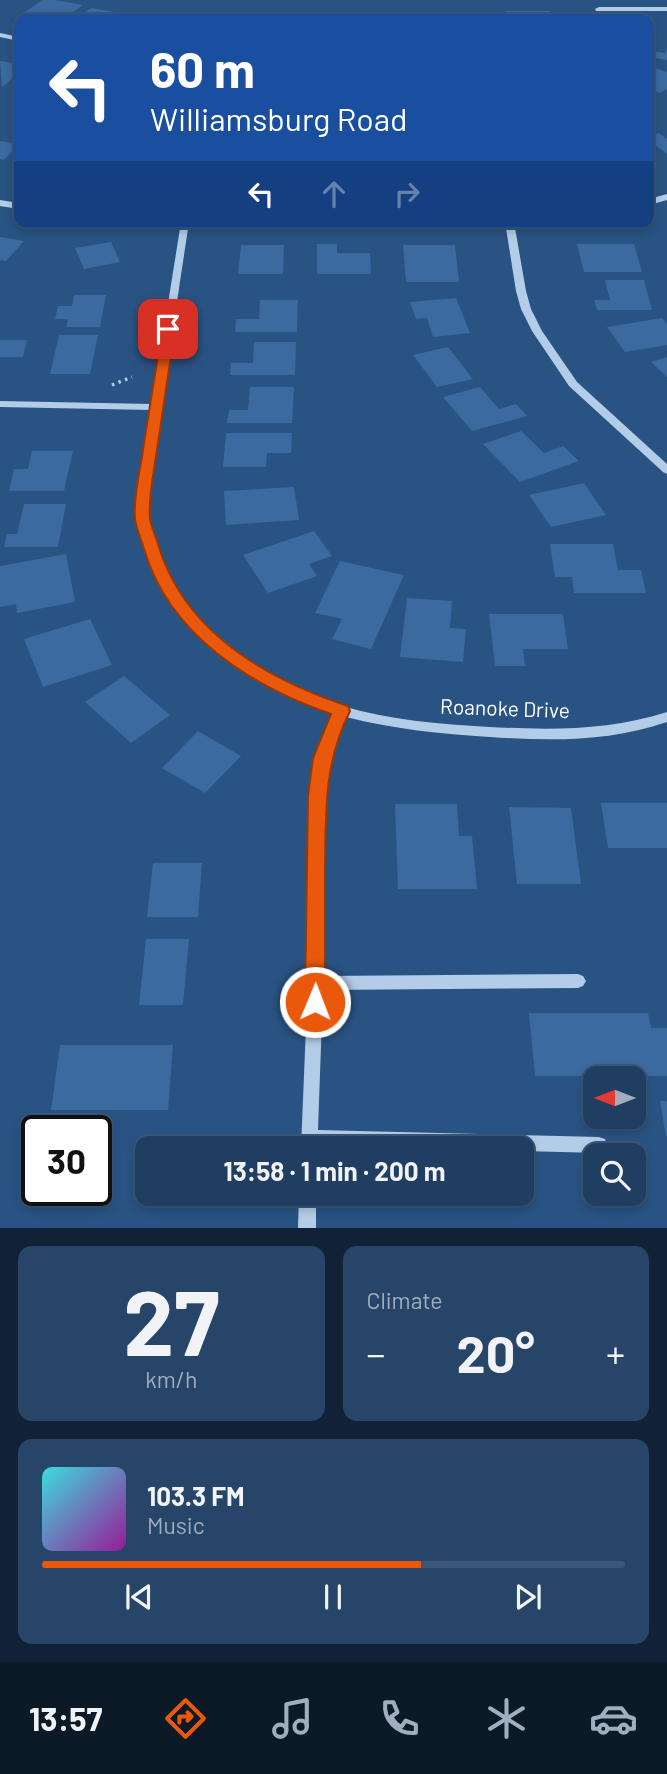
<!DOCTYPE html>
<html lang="en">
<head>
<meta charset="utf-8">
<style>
  body { margin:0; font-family:Barlow,sans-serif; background:#274568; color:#f1f3f6; height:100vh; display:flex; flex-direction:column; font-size:26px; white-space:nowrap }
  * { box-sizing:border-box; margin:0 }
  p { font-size:23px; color:#a1aebe }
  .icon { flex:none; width:38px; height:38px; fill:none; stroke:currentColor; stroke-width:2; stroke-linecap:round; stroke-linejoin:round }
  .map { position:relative; height:1228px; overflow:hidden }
  .drawer { display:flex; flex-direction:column; gap:18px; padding:18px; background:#112236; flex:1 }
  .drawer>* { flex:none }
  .hud { position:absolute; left:14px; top:14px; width:640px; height:214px; border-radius:14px; box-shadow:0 4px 10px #0003,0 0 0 2px #3c5777; background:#1a4fa0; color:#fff; overflow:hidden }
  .needle { width:46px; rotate:270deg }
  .buttons { position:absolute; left:583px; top:1066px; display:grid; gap:14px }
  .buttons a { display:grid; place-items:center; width:63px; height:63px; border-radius:14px; background:#1f3e62; box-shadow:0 4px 10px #0003,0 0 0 2px #3c5777; font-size:35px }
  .speed { position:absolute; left:21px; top:1115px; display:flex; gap:14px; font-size:35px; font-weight:700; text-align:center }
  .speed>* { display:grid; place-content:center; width:91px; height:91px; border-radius:50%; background:#1f3e62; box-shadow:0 4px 10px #0003,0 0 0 2px #3c5777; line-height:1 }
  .speed .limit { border:4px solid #111; border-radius:10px; background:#fff; color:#111 }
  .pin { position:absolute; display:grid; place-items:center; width:60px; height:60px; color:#fff; margin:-30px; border-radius:14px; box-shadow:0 4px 10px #0006 }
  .me { position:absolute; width:77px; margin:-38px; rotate:1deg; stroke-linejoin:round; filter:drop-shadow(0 0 5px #0008) }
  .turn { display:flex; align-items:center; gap:24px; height:147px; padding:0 21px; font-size:32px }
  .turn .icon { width:91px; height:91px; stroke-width:2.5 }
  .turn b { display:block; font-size:49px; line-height:60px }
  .lanes { display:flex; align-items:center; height:66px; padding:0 21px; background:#0003; justify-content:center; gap:35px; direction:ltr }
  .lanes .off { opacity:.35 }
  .big { font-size:52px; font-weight:700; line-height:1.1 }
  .drawer .card { flex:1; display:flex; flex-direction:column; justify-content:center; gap:10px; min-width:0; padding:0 24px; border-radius:14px; background:#274568 }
  .drawer .dial { align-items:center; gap:0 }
  .dial b { font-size:91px; line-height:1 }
  .song { display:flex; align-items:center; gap:21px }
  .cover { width:84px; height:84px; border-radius:10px; background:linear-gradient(135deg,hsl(180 70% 55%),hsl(300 70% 35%)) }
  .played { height:7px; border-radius:4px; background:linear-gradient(90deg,#ea580c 65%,#3c5777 65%) }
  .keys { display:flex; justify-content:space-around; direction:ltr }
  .heat { display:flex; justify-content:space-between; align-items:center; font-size:38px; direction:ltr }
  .drawer .tiles { flex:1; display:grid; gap:18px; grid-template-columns:1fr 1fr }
  .card:last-child { grid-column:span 2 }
  .trip { position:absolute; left:135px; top:1136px; width:399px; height:70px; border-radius:14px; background:#1f3e62; box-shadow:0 4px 10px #0003,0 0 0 2px #3c5777; font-weight:700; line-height:70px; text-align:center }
  .tabs { display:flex; height:112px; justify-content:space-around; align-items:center; background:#0c1927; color:#a1aebe }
  .tabs .icon { width:49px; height:49px }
  .tabs .active { color:#ea580c }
  .tabs b { font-size:32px; color:#f1f3f6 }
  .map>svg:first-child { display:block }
</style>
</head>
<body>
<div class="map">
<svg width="667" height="1228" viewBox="0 0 667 1228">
  <rect width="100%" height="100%" fill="#295383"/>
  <!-- building -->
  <path fill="#3a6aa0" d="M42,0H55L83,5L66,17L43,13L36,18L21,15Z
    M91,8L127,14L120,19H76Z
    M505,11H550L552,19H506Z
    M667,49V60L649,57L652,51L665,53Z
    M0,61L19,64V73L2,87Z
    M653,67L667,72V89L660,93L649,89V69Z
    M659,133L667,139V154L649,140V136Z
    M0,141L19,144L4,160L0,159Z
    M0,237L24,241L6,261L0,260Z
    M111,242L120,262L84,269L75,248Z
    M317,244H337V253H370L371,274H317Z
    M577,244H634L642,272H584Z
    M241,245H284L283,274H238Z
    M403,245H455L459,282H406Z
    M605,280H644L652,310H597L594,300H610Z
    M74,295H106L100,327H66L68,319H55L58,306H72Z
    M456,298L470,333L433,337L427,318L416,319L410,302Z
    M260,300H298L297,332H235L236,319H259Z
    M662,318L667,324V345L625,352L607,327Z
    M59,335H98L90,374H50Z
    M0,340H27L23,357H0Z
    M254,342H296L295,375H230L231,363H253Z
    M448,347L473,379L437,387L413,355Z
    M667,357V377L651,362Z
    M250,387H294L292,423H227L229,410H248Z
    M480,387L499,409L516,404L527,416L472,431L443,397Z
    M521,431L544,453L563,446L579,461L520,482L483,444Z
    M226,433H292L291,453H267L266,467H223Z
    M32,451H73L64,491H9L14,469H28Z
    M584,483L606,515L551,527L529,495Z
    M294,487L299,520L226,525L224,491Z
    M24,504H66L58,547H4L7,534H17Z
    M314,531L332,556L309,564L317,576L268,593L243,555Z
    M550,544H613L618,570H641L646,593H574L572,577H555Z
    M66,554L75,602L17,613L16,604L0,607V566Z
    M340,561L404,575L371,649L332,639L342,619L315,613Z
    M407,598L452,601L450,628L466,629L463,662L400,657Z
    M489,614H563L568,649H523L525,666H495Z
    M90,619L112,665L43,687L24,639Z
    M124,676L170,715L131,743L85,702Z
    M198,731L241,756L205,793L162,768Z
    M601,803H667V848H608Z
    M395,804H457L459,836H472L477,889H398Z
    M509,807L571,808L581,884H517Z
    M153,863H202L198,917H147Z
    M146,939H189L183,1005H139Z
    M529,1013H648L651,1028H667V1076H535Z
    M60,1045H173L168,1110H51Z
    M660,1101H667V1136H666Z"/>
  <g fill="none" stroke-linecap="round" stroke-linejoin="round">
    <!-- path -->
    <path stroke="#b3cce7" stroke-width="3.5" stroke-dasharray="2.5 4.5" stroke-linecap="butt" d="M112,385L132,377"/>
    <!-- minor -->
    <path fill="#b3cce7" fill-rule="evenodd" d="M599,7H667V11H596L595,9Z
      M0,33L19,37V41L0,37Z
      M667,194V200L649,205V199Z
      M0,200L19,203V209L0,206Z
      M181,222H189L151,474C149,489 146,506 149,521C165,617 255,679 342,706C389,720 440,724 489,727C550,730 608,731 667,712V722C609,742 551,741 490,737C441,734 393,729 346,717C321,764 324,811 324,863C323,901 323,939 323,976L578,974L583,976L586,981L583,986L578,988L323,990L318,1130L599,1137L605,1139L607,1145L605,1151L599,1153L522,1151V1148L317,1146V1148H301L307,1002L310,797L315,758L323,734L334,713C245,683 153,622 137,522C132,486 146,445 151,410L0,407V401L152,404Z
      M505,222H514L526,291L531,309L542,331L577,382L667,464V474L663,472L569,386L532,331L521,309L516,291Z
      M299,1194H316V1228H298Z"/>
  </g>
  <!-- route -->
  <path fill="#ea580c" stroke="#983908" stroke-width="2" d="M168,326L175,329C169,370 163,410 157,450C154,471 148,498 150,519C151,527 156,536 158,544C184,632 266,679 348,706L350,711C323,765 326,814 325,873C325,916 325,959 325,1002L322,1009L315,1011L308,1009L305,1002L308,796L313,758L331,714C251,686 169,635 144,549C141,539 136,528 135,519C133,497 140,471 143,450C149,410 156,370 162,329Z"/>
  <g text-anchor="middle" stroke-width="7" stroke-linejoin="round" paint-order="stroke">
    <!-- street labels -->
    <g font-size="21" fill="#fff" stroke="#295383">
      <text transform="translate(505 709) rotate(2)" y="7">Roanoke Drive</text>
    </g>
  </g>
</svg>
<div class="buttons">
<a><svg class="needle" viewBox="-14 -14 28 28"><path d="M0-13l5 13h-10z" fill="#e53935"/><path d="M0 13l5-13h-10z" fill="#a1aebe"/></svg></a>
<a><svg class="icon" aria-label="search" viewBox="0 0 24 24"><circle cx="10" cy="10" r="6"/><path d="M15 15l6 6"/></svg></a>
</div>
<div class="speed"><div class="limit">30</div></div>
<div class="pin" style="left:168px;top:329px;background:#d93025"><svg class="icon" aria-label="arrive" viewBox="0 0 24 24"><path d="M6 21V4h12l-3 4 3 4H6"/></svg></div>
<svg class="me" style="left:315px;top:1002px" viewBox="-20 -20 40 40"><circle r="17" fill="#ea580c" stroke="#fff" stroke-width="3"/><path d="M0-11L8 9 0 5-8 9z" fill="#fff"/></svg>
<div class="trip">13:58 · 1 min · 200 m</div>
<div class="hud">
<div class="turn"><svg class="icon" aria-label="left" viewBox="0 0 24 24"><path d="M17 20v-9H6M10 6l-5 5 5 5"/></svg><div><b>60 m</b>Williamsburg Road</div></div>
<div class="lanes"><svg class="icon" aria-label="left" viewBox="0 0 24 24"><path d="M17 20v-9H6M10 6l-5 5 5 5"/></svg><svg class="icon off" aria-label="ahead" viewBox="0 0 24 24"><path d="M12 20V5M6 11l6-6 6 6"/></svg><svg class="icon off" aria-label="right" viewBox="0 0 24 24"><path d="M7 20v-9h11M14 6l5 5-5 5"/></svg></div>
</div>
</div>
<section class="drawer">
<div class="tiles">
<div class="card dial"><b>27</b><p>km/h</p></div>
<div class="card"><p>Climate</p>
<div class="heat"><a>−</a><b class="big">20°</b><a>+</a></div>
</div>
<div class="card">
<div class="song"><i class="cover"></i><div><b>103.3 FM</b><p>Music</p></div></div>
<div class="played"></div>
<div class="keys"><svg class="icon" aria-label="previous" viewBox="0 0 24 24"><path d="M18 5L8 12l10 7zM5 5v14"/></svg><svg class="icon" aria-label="pause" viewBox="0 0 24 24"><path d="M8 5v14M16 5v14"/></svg><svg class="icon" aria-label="next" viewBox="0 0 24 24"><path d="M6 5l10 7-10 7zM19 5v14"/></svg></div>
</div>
</div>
</section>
<nav class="tabs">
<b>13:57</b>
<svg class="icon active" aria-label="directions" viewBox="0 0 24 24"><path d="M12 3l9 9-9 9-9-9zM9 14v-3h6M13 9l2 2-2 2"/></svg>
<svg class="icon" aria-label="music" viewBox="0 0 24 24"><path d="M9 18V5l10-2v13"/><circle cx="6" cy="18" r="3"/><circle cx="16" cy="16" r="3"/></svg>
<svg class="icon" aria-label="phone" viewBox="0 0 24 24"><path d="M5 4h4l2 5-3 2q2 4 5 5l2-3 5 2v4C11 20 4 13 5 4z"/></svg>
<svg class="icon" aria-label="climate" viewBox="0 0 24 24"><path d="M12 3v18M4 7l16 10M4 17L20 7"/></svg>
<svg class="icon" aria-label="car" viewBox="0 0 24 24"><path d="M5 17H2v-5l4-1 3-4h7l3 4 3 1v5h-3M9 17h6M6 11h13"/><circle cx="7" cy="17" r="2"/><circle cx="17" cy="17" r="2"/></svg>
</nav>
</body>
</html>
